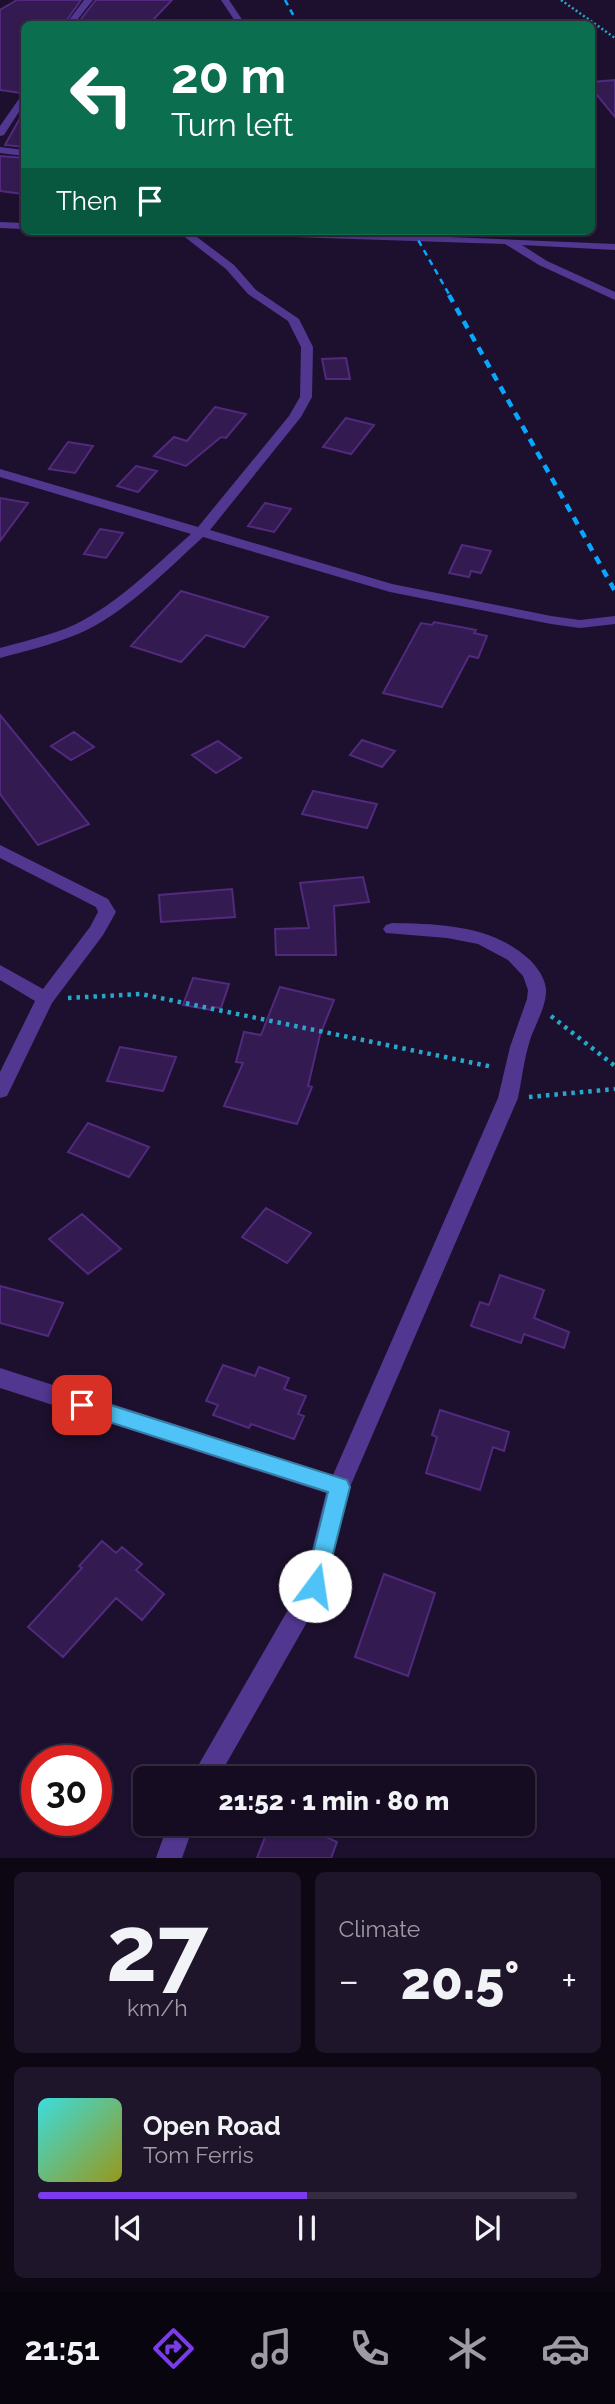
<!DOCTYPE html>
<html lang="en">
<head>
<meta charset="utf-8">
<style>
  body { margin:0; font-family:Raleway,sans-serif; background:#1f152a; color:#f1f3f6; height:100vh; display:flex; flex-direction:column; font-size:26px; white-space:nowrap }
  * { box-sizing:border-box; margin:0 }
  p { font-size:23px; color:#9e9ba5 }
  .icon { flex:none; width:38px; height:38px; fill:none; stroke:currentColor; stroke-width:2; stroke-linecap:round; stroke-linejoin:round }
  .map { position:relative; height:1858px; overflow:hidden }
  .panel { display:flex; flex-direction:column; gap:14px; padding:14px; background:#0c0713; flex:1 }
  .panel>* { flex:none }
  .banner { position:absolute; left:21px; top:21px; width:574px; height:214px; border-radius:10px; box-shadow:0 2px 5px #0004,0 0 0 2px #352c40; background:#0b6e4f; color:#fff; overflow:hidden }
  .speed { position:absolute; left:21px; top:1745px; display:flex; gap:14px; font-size:35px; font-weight:700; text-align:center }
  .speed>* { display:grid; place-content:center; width:91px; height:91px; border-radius:50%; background:#160c22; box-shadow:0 2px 5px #0004,0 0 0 2px #352c40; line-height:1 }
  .speed .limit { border:10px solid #d22; background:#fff; color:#111 }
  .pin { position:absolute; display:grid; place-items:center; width:60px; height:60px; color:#fff; margin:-30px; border-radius:14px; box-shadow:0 4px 10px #0006 }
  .me { position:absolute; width:77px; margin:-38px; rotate:14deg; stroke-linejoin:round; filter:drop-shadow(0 0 5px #0008) }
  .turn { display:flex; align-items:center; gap:24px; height:147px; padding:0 35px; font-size:32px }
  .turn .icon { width:91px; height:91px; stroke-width:2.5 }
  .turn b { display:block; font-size:49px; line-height:60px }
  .then { display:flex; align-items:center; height:66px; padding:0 35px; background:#0003; gap:14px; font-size:26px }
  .big { font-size:52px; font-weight:800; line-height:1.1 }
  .panel .tile { flex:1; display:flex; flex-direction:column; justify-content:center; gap:10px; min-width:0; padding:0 24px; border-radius:10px; background:#1f152a }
  .panel .dial { align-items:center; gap:0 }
  .dial b { font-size:91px; line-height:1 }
  .song { display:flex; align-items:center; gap:21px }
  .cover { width:84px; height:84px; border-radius:10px; background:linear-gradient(135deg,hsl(180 70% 55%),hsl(60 70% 35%)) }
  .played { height:7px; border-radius:4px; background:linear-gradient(90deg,#7c3aed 50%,#352c40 50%) }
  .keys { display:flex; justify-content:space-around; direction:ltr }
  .heat { display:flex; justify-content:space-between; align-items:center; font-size:38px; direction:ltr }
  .panel .tiles { flex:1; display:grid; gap:14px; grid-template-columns:1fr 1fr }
  .tile:last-child { grid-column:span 2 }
  .trip { position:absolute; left:133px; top:1766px; width:402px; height:70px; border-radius:10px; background:#160c22; box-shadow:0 2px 5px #0004,0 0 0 2px #352c40; font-weight:800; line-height:70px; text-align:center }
  .menu { display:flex; height:112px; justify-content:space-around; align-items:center; background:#09050e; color:#9e9ba5 }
  .menu .icon { width:49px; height:49px }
  .menu .on { color:#7c3aed }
  .menu b { font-size:32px; color:#f1f3f6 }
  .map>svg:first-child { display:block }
</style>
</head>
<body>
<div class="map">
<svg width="615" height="1858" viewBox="0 0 615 1858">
  <rect width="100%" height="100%" fill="#1d102e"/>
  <!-- building -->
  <path fill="#331a50" stroke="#512a7e" stroke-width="2" d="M17,0H81L64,24H24V93H21L0,90V10Z
    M96,0H172L151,22L127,20V24H77Z
    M615,80V117L592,89V82Z
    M24,111V147L5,145Z
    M0,156L24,158V194L0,191Z
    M346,358L350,379H326L322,359Z
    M215,407L246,414L226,438L221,437L186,466L154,456L174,437L187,441Z
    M346,418L374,425L351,454L323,447Z
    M68,442L93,446L75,473L49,469Z
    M136,466L157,471L138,492L117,486Z
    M0,498L28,503L0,541Z
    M265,503L291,509L274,532L248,526Z
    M100,529L123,533L106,558L84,554Z
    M462,545L491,551L481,573L471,571L469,577L449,573Z
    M181,591L268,617L244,647L206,635L181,662L131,646Z
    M434,622L476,630L474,633L487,636L478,658L469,656L442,707L383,693L421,623L432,625Z
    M0,715L89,824L38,845L0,794Z
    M74,732L94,747L71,760L51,746Z
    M362,740L395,751L382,767L350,755Z
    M218,741L241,758L216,773L192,755Z
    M313,791L377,804L367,828L302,814Z
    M363,877L369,902L334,906L336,955H276L275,929L309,928L300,883Z
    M232,889L235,917L161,922L159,895Z
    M193,978L229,984L221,1008L213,1007L212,1010L183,1005Z
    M280,987L334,1000L320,1035L308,1086L312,1087L297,1124L224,1106L243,1063L236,1062L244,1032L261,1035Z
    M120,1047L176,1057L163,1091L107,1081Z
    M88,1123L149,1147L129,1177L68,1152Z
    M266,1208L311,1233L287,1263L242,1237Z
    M82,1214L121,1249L88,1274L49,1239Z
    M500,1275L544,1290L534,1318L569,1332L564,1348L524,1334L521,1343L471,1326L480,1302L489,1305Z
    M0,1286L63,1303L48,1336L0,1323Z
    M223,1365L255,1376L259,1367L289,1378L284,1389L306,1396L298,1414L304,1416L294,1439L251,1424L249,1428L213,1415L218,1405L206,1401Z
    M440,1410L509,1432L504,1451L493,1447L480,1490L426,1473L437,1437L432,1435Z
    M102,1541L116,1553L122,1547L142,1564L136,1570L164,1594L142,1620L116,1598L63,1657L28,1627L82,1568L79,1566Z
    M384,1574L435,1593L408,1676L355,1657Z
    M270,1824H334L328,1838L337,1842L331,1858H257Z"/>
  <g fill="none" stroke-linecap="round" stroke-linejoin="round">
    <!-- path-far1 -->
    <path stroke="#27a8c9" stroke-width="2.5" stroke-dasharray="2 2.5" stroke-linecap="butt" d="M561,0L615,38"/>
    <!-- path -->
    <path stroke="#27a8c9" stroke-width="4.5" stroke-dasharray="3.5 5" stroke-linecap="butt" d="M68,998L141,994L493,1067
      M551,1016L615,1066
      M529,1097L615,1089"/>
    <!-- street -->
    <path fill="#523790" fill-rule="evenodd" d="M84,0H93L74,24H66Z
      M221,0H229L245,24H237Z
      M24,95V104L4,135L0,136V126L21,96Z
      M0,147L24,150V156L0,153Z
      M0,222L24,223V229L0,228Z
      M177,231H189L234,265L256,290L299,319L313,347L312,397L301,417L210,530L392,584L551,616L580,620L615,616V624L580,628L551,624L390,592L203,537C168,569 122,616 78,634C54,644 26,651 0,658V648C22,642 46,636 67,628C110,611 157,564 191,534L0,477V469L198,527L289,416L300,397L301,347L288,321L248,294L226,269Z
      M192,231H305L615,244V250L522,245L547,261L615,292V300L539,265L505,244L197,234Z
      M0,845L108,899L116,912L103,935L52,1003L7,1096L0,1098V1072L35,1001L0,980V965L43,989L90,927L98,912L96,907L0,858Z
      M392,923C440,924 493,925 530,960C538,968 547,981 546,993C545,1009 535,1025 530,1040C524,1059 522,1079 518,1098L350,1487L323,1594L218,1778H191L304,1582L326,1493L0,1388V1368L333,1475L498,1098L510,1047L527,999L528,990L523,976L508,960L478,944L447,938L386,933L383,929L386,925Z
      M168,1824H194L182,1858H156Z"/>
    <!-- rail-far1 -->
    <path stroke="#08a6ff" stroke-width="2.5" stroke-dasharray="6 5" stroke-linecap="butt" d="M285,0L298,24
      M413,231L450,296"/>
    <!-- rail -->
    <path stroke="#08a6ff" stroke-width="4.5" stroke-dasharray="8 7" stroke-linecap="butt" d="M449,295L615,591"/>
  </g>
  <!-- route -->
  <path fill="#4fc3f7" stroke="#337fa1" stroke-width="2" d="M82,1396L347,1480L350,1487L323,1593L315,1596L308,1593L305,1586L328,1492L75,1411L72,1405L75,1399Z"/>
</svg>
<div class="speed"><div class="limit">30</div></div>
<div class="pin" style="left:82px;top:1405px;background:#d93025"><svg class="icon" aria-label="arrive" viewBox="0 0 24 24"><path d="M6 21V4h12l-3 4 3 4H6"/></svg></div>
<svg class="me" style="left:315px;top:1586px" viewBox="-20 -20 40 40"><circle r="19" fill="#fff"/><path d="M0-13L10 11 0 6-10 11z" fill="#4fc3f7"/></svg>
<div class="trip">21:52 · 1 min · 80 m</div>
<div class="banner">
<div class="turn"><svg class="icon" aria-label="left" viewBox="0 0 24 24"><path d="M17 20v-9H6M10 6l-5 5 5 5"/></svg><div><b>20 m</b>Turn left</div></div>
<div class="then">Then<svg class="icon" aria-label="arrive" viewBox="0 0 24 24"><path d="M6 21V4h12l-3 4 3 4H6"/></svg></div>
</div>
</div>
<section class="panel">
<div class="tiles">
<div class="tile dial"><b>27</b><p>km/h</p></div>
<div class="tile"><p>Climate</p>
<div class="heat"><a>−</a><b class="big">20.5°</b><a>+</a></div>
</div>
<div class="tile">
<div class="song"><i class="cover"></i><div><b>Open Road</b><p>Tom Ferris</p></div></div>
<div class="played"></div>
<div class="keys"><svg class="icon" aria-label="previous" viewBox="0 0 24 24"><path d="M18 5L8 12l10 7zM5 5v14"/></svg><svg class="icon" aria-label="pause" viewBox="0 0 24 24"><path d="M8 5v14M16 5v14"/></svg><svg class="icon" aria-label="next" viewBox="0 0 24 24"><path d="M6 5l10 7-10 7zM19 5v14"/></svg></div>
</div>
</div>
</section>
<nav class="menu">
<b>21:51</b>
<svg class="icon on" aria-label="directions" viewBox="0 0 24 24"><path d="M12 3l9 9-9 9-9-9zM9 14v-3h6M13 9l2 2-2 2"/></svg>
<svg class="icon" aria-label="music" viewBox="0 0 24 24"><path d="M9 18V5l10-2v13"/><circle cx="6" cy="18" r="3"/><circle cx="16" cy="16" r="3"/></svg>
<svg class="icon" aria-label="phone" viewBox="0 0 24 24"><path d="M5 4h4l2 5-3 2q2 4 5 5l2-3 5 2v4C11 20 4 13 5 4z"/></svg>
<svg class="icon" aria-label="climate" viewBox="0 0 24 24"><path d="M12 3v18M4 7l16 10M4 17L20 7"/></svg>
<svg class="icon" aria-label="car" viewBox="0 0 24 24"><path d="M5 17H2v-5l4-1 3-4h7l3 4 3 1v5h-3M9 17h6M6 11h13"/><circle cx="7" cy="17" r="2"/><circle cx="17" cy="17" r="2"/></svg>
</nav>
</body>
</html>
